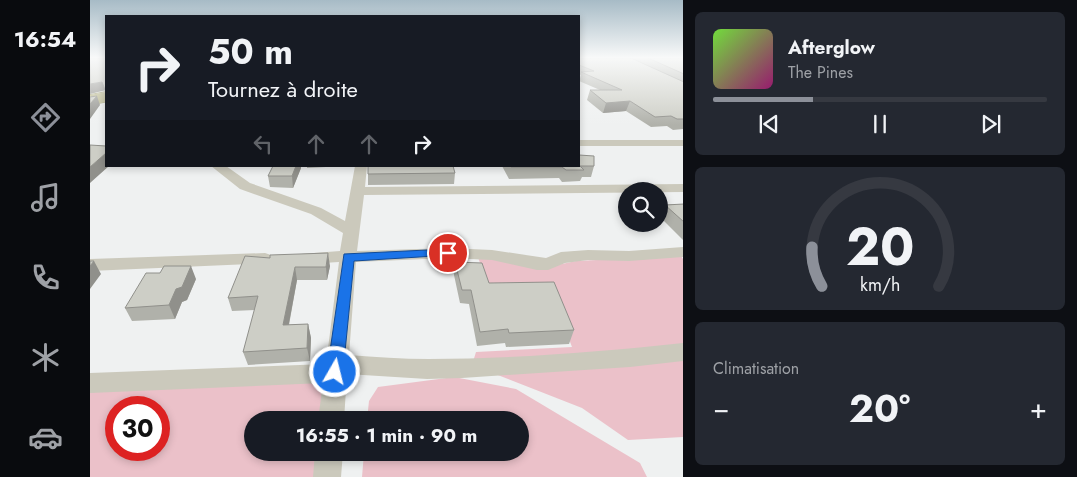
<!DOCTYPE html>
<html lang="fr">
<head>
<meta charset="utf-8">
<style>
  body { margin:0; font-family:Jost,sans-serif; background:#242831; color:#f1f3f6; height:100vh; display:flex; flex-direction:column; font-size:19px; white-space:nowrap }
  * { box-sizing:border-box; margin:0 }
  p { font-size:16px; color:#9ea1a6 }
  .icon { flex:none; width:28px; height:28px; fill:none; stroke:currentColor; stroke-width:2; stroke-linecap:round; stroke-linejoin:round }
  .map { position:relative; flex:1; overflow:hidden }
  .side { display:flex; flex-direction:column; gap:12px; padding:12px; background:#0d0f14; width:394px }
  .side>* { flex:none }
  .banner { position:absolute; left:15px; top:15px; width:475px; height:152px; border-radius:0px; box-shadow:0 2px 8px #0003; background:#171b24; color:#f1f3f6; overflow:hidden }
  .controls { position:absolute; left:528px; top:182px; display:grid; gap:10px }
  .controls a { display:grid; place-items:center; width:50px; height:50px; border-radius:50%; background:#171b24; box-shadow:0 2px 8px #0003; font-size:25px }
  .speed { position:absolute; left:15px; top:396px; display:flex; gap:10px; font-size:25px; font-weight:700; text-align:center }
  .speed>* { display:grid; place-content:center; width:65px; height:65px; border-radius:50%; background:#171b24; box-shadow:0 2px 8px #0003; line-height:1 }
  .speed .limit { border:8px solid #d22; background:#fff; color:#111 }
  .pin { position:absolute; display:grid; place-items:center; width:42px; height:42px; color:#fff; margin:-21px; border:2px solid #fff; border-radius:50%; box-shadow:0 1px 5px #0007 }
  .me { position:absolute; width:55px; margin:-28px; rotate:8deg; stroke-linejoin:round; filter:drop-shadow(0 0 4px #0008) }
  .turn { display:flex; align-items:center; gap:18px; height:105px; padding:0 20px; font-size:22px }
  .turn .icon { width:65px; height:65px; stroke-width:2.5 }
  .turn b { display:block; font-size:35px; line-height:42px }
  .lanes { display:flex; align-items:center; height:48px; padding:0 20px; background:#0003; justify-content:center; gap:25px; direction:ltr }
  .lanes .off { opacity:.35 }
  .big { font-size:38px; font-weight:700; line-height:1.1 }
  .side .card { flex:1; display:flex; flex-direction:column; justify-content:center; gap:8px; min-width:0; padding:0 18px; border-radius:8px; background:#242831 }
  .side .dial { align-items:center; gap:0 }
  .dial svg { height:130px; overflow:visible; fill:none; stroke:#363941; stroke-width:7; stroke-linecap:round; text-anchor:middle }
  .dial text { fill:#f1f3f6; stroke:none }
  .song { display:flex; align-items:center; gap:15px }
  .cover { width:60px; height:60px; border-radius:8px; background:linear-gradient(135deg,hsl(100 70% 55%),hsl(320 70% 35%)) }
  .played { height:5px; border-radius:2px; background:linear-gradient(90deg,#8c9099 30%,#363941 30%) }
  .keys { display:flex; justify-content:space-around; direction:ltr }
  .heat { display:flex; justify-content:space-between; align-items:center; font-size:28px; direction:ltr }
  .trip { position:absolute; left:154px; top:411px; width:285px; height:50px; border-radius:25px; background:#171b24; box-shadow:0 2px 8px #0003; font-weight:700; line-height:50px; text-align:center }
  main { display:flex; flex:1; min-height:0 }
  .dock { display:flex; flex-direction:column; width:90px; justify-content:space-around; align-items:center; background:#090b0e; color:#9ea1a6 }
  .dock .icon { width:35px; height:35px }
  .dock .current { color:#8c9099 }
  .dock b { font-size:22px; color:#f1f3f6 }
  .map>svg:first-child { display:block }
</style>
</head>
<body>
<main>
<nav class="dock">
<b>16:54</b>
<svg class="icon current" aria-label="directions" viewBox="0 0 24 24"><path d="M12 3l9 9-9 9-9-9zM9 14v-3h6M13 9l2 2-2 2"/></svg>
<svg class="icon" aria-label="music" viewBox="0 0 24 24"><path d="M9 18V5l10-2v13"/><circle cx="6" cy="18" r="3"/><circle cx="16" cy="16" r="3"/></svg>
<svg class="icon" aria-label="phone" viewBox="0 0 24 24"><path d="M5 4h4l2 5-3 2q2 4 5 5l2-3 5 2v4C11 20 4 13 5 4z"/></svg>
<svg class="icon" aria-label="climate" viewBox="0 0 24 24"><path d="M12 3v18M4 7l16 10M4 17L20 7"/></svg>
<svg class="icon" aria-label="car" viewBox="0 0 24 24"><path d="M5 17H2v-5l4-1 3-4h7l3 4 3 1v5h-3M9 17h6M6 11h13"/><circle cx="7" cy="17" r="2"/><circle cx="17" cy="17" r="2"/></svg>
</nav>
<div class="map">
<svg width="594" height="477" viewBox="0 0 594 477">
  <rect width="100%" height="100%" fill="#eff1f1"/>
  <!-- green -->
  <path fill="#ebc1c9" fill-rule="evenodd" d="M591,256L593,259V437L538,440L492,408L382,365L386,352L482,347L461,292L400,294L388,257L453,268L486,261Z
    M241,375L234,420H162V452L229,453L225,477H0V391ZM26,408H69V450H26Z
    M364,377L426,389L550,463L557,477H272L274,453L430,452V420H277L279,401L288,387Z"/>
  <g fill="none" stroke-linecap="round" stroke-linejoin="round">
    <defs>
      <path id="highway" d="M16,92V102L0,105V95Z"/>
    </defs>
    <!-- highway casing -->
    <use href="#highway" stroke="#a6a376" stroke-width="1"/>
    <!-- street -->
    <path fill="#cbc9bc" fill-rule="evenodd" d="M489,140H594V146H489Z
      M121,166H136L160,183L231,208L255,221L265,166H277L275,187L594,184V192L274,195L267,251L358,248L402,250L456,258L471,252L498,250L539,251L594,247V257L539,261L498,260L475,263L458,270H447L402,260L358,258L266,262L259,355C285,357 312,359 339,359C422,359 510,352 594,343V361L540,367L372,378L337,379L257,374L254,420H228L233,383L0,393V373L236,364L249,262L217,264L211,262L208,258L211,254L250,251L253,233L221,214L150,189Z
      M175,253L181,255L184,259L181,263L0,271V259Z
      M225,452H253L251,477H223Z"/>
    <!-- highway -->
    <use href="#highway" fill="#bab78b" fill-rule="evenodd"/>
  </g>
  <!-- wall -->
  <path fill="#b0b1aa" d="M489,58H594V129L583,130L577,126L561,127L536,111L513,113L497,100L500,90H510L489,81L491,75L489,74Z
    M217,166H237L236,167L217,168Z
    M278,166L365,173L364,184L278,185Z
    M412,166H504L501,177H492L490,181L472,182L469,178L419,179Z
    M211,168L203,188L180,187L178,176Z
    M594,204V241L570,217L575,205Z
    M180,258L240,266L237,280H207L199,325L218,324L221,338L220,361L158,365L153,352L165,310L142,311L138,298Z
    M365,262L399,283L484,330L479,344L416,347L415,343L387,346L379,304L370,303L364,275Z
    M106,279L97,300L92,302L85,319L42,321L35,308Z"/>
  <!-- shaded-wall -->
  <path fill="#90908b" d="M12,82L16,90L0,94V84Z
    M7,96L10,105L0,119V104Z
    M540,101L536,111L513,113L516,103Z
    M16,153V166H19L0,183V167Z
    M206,166H211V168L203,188L202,176Z
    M238,253L240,266L237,280L236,267Z
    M4,261L11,274L0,289V266Z
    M101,266L106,279L97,300L92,302L85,319L79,305L86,289Z
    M205,267L207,280L196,339L193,325Z
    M218,324L221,338L220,361L217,348Z"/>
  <!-- building -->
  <path fill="#cdcec6" stroke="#90908b" d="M0,58H16V92L12,82L0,84Z
    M489,58H541L594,82V119H587L581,116L565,117L540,101L516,103L500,90H532L491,72L504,71L489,65Z
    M558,58H594V74Z
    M7,96L0,104V97Z
    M0,145L16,146V153L0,167Z
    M489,155L504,156V166H490L494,170H476L472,167H421L420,166H489Z
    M183,166H206L202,176H178Z
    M278,166H363L365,173L278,174Z
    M594,204V222L575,205Z
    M238,253L236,267H205L193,325L218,324L217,348L153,352L168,296L138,298L155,256L180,258V255Z
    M0,261H4L0,266Z
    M365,262L392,263L399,283L464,282L484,330L419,333L418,329L390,332L381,290H372Z
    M74,266H101L92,287L86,289L79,305L35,308L56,273H70Z"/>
  <!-- sky -->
  <linearGradient id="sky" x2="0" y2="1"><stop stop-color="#a7bbc6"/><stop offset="0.46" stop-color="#f8f9f9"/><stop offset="1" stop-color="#f8f9f9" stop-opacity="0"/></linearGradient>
  <rect width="594" height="125" fill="url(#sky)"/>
  <!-- route -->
  <path fill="#1a73e8" stroke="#114b97" d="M358,249L364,253L362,255L264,261L253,372L251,377L245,379L240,377L237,372L254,254Z"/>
</svg>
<div class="controls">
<a><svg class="icon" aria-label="search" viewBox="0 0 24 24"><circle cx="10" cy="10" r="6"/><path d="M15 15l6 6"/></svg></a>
</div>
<div class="speed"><div class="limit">30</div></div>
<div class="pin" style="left:358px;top:253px;background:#d93025"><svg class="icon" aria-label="arrive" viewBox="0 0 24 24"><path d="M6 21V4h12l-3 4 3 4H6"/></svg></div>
<svg class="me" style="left:245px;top:372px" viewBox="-20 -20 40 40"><circle r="17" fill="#1a73e8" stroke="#fff" stroke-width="3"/><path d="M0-11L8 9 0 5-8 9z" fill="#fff"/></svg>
<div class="trip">16:55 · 1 min · 90 m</div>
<div class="banner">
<div class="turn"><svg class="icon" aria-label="right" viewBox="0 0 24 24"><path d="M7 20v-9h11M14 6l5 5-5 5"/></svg><div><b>50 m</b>Tournez à droite</div></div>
<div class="lanes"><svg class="icon off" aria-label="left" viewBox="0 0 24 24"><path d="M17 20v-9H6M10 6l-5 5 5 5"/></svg><svg class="icon off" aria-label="ahead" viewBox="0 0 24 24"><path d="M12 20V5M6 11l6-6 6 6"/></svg><svg class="icon off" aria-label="ahead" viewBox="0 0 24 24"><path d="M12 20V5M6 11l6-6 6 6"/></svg><svg class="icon" aria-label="right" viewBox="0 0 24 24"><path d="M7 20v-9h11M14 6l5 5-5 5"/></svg></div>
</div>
</div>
<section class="side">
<div class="card">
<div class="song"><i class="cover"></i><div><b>Afterglow</b><p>The Pines</p></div></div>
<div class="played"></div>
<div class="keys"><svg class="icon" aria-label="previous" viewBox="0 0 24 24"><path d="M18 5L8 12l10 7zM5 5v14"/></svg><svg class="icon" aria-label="pause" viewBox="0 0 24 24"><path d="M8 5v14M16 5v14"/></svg><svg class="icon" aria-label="next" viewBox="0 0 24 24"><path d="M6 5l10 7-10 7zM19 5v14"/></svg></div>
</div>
<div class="card dial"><svg viewBox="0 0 100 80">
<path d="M14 69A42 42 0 1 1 86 69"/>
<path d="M14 69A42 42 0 0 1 8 45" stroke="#8c9099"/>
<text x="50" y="56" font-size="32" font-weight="700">20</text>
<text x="50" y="72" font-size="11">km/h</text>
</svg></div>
<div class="card"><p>Climatisation</p>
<div class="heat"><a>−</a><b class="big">20°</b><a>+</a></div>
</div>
</section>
</main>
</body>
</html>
